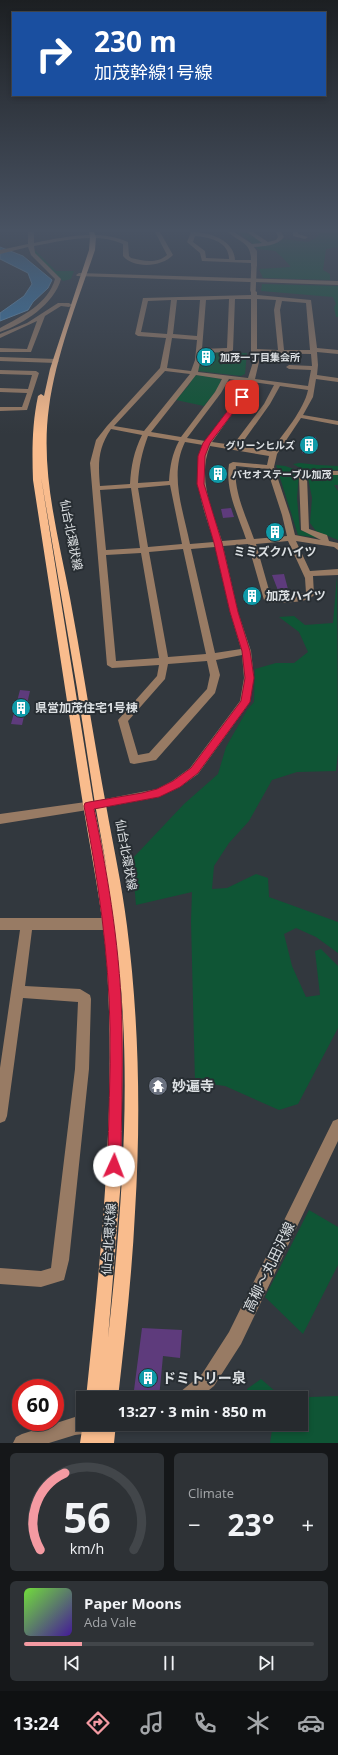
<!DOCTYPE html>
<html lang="en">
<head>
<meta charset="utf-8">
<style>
  body { margin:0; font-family:"Open Sans","Noto Sans JP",sans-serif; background:#2e3236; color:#f1f3f6; height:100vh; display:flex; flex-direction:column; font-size:15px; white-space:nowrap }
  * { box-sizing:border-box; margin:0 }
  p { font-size:13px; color:#a4a7aa }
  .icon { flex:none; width:22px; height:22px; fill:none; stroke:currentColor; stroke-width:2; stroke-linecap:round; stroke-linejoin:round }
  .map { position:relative; height:1443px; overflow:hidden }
  .sheet { display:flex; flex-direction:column; gap:10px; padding:10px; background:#151719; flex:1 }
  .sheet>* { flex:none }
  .hud { position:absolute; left:12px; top:12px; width:314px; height:84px; border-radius:0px; box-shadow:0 2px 6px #0003,0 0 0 1px #42464a; background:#1a4fa0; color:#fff; overflow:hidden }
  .speed { position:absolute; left:12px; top:1379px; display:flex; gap:8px; font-size:20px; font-weight:700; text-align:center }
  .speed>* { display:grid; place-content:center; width:52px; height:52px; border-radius:50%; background:#262a2e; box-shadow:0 2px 6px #0003,0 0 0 1px #42464a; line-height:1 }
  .speed .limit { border:6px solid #d22; background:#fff; color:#111 }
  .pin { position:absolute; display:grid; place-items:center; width:34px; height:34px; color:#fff; margin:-17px; border-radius:8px; box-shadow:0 2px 6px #0006 }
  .me { position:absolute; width:44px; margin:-22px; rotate:2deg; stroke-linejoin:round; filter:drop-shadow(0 0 3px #0008) }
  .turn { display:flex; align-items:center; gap:14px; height:84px; padding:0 16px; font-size:18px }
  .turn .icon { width:52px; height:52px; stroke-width:2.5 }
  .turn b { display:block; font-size:28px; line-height:34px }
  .big { font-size:30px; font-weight:700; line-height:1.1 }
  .sheet .card { flex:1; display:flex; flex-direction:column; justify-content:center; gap:6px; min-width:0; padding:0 14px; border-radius:6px; background:#2e3236 }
  .sheet .dial { align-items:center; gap:0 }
  .dial svg { height:104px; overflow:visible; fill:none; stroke:#42464a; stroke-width:7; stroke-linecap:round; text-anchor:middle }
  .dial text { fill:#f1f3f6; stroke:none }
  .song { display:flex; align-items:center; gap:12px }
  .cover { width:48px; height:48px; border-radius:6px; background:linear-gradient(135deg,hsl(100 70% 55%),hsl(260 70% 35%)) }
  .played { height:4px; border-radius:2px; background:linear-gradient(90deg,#f49aa2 20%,#42464a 20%) }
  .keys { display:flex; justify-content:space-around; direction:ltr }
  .heat { display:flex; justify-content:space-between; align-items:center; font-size:22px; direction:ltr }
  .sheet .tiles { flex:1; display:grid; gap:10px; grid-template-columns:1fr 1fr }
  .card:last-child { grid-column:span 2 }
  .trip { position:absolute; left:76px; top:1391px; width:232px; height:40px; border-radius:0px; background:#262a2e; box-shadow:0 2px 6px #0003,0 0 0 1px #42464a; font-weight:700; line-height:40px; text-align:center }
  .dock { display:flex; height:64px; justify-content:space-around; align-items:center; background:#0f1112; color:#a4a7aa }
  .dock .icon { width:28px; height:28px }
  .dock .on { color:#f49aa2 }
  .dock b { font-size:18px; color:#f1f3f6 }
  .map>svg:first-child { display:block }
</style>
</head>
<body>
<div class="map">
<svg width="338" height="1443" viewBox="0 0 338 1443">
  <rect width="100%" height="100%" fill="#32383e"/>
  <!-- green -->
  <path fill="#0f5535" d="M237,232H245L268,245L279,242L283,239L308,242L317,237L320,232H338V247L326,249L323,270L330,274V280L263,278L259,269L291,267L283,258L275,251L258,249L251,242Z
    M35,250L56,271H74L71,279L63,281L35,254Z
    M262,284L338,286V317H336L334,307L336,304L333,297L261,291Z
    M203,352L247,353L245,374L241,376L198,371Z
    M198,375L221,379L219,387L204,406L176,400L189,385L194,376Z
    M300,463L318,465L338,466V470L302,469L293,464Z
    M276,465L285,466L297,470L299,474L297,498L300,530L318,536V538L298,535Z
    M317,475H338V485H334L338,491V540L316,531L310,523L312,498L308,478Z
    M337,576L338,752L336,771L297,772L272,780L249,821L229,843L214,866L212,889L227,888L256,874L268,878L269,897L338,922V953L316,937L296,928L284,934L292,966L306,997L320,995L315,951L321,949L338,966V1028L298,1104L279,1110L225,1086L195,1082L191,921L192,892L136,905L132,859L184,804L218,774L226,747L247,710L254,702L255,669L276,663H294L308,652L299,632L279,617L294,616L305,625L333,623Z
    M309,1210L338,1227V1265L303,1334L265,1297Z
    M261,1379L283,1398L338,1396V1443H270L273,1424H301V1398H248L247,1389Z"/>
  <!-- water -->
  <path fill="#3a81b8" stroke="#6b9ec5" d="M0,247L23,256L52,280L48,288L33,302L28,310L0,321V313L24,296L32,284L28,273L0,259Z"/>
  <!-- building -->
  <path fill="#5e3b7c" d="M308,436L316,437L310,454L302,453Z
    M231,508L234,517L223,518L221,509Z
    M284,574L289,593H279L272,575Z
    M256,589L258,603H248L246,590Z
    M20,690L30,691L22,725L11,724Z
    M142,1328L182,1330L180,1358L163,1356L159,1398H133Z"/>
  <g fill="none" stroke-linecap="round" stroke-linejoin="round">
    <!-- minor -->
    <path fill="#987b64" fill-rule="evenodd" d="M28,232H34V243C63,237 99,229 128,242L129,256L131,258C143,261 157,264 167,255L155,232H160L173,255C162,267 134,269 123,256V244C97,232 61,241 34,246L35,253L61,279C54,304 24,324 0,332V328C22,316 48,304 55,279L31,255L28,247L0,254V250L28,244Z
      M191,232C208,232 234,239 235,260H251C251,242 240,243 228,232H234L252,244L262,243L247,232H253L268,242L276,240L278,237L276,232H281L284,237C277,246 265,246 254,247L257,251V266L254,268L251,266V263L202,261L200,253L187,242ZM195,236C210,237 229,242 229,259L206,258L205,251L193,242Z
      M293,232H298V234L308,237L305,239L293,236Z
      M79,273L338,281V285L77,276L76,275Z
      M254,290L257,292V295L311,300L317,348L338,350V354L317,352L318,365L317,375L338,378V382L316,379L313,397L303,415L338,421V425L301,418L277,454L274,467L290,515L295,535L321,540L301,530L299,476L309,471H338V475H310L307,477L309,529L327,535L329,541L338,543V550L334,547L296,541L310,571L338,569V575L313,576L314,595C307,604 280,602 268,603L264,600L248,544L223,546L238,612L251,651L254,678L248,705L198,774L180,787L159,797L100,808L0,824V814L100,800L157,789L172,781L190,768L240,701L244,678L242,655L216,660L220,675L215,693L156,760L134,764L130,763L118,720L157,676L159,665L112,668L107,665L90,463L96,440L107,426L160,368L166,338L138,336L135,334L143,298L251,295V292ZM229,299L227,348L202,349L206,300ZM235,299H251V351L253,362L248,378L198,372L202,353L230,352L233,350ZM257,299L276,300L274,310L278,350L257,349ZM171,300L167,334L141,332L148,301ZM177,300H200L197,336L173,334ZM282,301L306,303L310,350H284L280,310ZM172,338L197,340L195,360L191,371L167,368ZM257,353L311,354L312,366L289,365L286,367L289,369L311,370L308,386L255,379L259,362ZM165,371L190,374L144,431L114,426ZM196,375L222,379L215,392L181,437L151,432ZM229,379L247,382L232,405L205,441L187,438L221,393ZM253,382L274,385L264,404L233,445L212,442L237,407ZM280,386L308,390C304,410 283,434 271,451L240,446L270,404ZM111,429L142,435C134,451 131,466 130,484L100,486C98,463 98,448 111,429ZM148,436L179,441C172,454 170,466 169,481L138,483C139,466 142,452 148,436ZM185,442L203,445C190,478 204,510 214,542L190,544C183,509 169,475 185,442ZM210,446L269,456L267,465L233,462L229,464C225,490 238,515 246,539L222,541C212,510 197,478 210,446ZM236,466L267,469L282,515L287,536L254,539C246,516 233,491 236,466ZM170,485L182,544L148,547L138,488ZM131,488L140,548L106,550L100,490ZM288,541L305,578L306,593L271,597L256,544ZM215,547L230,612L241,649L215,653L191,549ZM183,549L206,654L168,657L149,552ZM141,553L159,658L116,661L106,555ZM207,661L210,675L207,689L149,753L138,755L128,721L165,679L168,664Z
      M58,303H69L72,305L69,307L61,306L45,316L31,352H0V348L27,349L37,321L0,338V334L27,323Z
      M0,357L56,359L59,361L56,363L0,361Z
      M0,370L36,371L39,373L27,410L0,411V407H22L27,393L0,392V388L28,389L32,375L0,374Z
      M0,918H116L120,920L122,924L120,928L116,930H32L25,986L80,989L90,995L91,999L89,1069L69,1260L64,1280L41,1287L0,1284V1268L41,1271L51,1268L75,1069L78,1002L23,998L7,1116L5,1121L0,1123V1068L20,930H0Z
      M338,1119V1141L241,1344L214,1386L199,1398H178L180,1392L202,1374L229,1332L333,1121Z
      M83,1416V1424H100L97,1430L91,1433L75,1435L49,1443H13L16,1437L22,1434L75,1417Z"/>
    <!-- major -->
    <path fill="#f9bc8d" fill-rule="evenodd" d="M89,232H94L96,237L95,250C78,300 56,355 49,407C40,471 58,535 70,598C83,667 93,736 106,805C113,845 122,885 127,926C139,1020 141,1117 135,1212C132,1274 125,1336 118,1398H86C101,1255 116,1111 107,967C103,908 90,850 81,792C65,688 49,584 33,480C32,452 32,424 38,396L41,394L44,396L50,369L89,250L90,237ZM41,477L77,688L95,804L107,870L118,953L107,870L94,806ZM120,976C131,1097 121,1219 108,1338L121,1180L123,1029Z
      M83,1423V1424H116L114,1443H80Z"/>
    <!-- minor-bridge -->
    <path stroke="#987b64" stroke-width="5.5" d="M253,290L254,266"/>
  </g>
  <!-- sky -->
  <linearGradient id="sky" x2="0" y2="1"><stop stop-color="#1c1f22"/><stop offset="0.53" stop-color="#495363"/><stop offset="1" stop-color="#495363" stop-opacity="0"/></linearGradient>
  <rect width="338" height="434" fill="url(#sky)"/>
  <!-- route -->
  <path fill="#e11d48" stroke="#92132f" d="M239,396L245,397L210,443L205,456L204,484L222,543L238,612L250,651L254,678L250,702L198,773L180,787L159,797L94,809C109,881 121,955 122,1029C123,1074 121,1120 121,1166L119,1170L114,1172L109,1170L108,1166C108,1120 111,1075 110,1029C109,954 98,879 84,806L85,803L89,802L142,793L157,789L173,781L191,768L241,701L245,678L242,651L230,612L214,543L197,484L198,456L203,443Z"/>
  <!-- icons -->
  <defs>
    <symbol id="building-disc" viewBox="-11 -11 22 22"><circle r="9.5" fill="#0f9aa8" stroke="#282e33"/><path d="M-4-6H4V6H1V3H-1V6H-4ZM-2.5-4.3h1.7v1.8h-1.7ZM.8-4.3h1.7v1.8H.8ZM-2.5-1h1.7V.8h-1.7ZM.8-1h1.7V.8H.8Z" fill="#fff"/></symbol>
    <symbol id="temple-disc" viewBox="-11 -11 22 22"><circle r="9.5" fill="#6b7280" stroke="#282e33"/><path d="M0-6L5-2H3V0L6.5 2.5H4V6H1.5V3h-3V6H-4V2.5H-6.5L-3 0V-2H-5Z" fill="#fff"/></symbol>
  </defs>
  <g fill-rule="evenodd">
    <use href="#building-disc" x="195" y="346" width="22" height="22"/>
    <use href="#building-disc" x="298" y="434" width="22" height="22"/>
    <use href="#building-disc" x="207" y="463" width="22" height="22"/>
    <use href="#building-disc" x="264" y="521" width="22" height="22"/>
    <use href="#building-disc" x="241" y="585" width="22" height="22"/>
    <use href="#building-disc" x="10" y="697" width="22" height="22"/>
    <use href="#temple-disc" x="147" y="1075" width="22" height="22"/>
    <use href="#building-disc" x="137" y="1367" width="22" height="22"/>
  </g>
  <g text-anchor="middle" stroke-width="4" stroke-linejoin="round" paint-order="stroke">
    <!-- far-poi labels -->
    <g font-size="10" font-weight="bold" fill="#dce0e3" stroke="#282e33" text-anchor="start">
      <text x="220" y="361">加茂一丁目集会所</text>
      <text x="295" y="449" text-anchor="end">グリーンヒルズ</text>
      <text x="232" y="478">パセオステーブル加茂</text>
    </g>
    <!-- street labels -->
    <g font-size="12" fill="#dce0e3" stroke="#282e33">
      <text transform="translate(71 535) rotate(79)" y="4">仙台北環状線</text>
      <text transform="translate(126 855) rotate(80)" y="4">仙台北環状線</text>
      <text transform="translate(109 1239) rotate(-86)" y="4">仙台北環状線</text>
    </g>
    <!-- poi labels -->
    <g font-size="12" font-weight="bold" fill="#dce0e3" stroke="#282e33" text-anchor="start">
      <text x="275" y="556" text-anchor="middle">ミミズクハイツ</text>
      <text x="266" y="600">加茂ハイツ</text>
      <text x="35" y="712">県営加茂住宅1号棟</text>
    </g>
    <!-- near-poi labels -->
    <g font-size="14" font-weight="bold" fill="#dce0e3" stroke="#282e33" text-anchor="start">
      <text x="172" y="1091">妙遍寺</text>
      <text x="162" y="1383">ドミトリー泉</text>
    </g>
    <!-- near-street labels -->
    <g font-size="14" fill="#dce0e3" stroke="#282e33">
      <text transform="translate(269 1267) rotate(-64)" y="5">高柳～丸田沢線</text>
    </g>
  </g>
</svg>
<div class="speed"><div class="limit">60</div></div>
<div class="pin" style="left:242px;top:397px;background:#d93025"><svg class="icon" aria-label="arrive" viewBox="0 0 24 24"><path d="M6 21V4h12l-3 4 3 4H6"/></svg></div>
<svg class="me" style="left:114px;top:1166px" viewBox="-20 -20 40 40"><circle r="19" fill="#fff"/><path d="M0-13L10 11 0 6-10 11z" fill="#e11d48"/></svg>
<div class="trip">13:27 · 3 min · 850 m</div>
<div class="hud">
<div class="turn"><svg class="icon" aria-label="right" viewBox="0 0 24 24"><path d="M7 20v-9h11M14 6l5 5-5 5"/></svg><div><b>230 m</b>加茂幹線1号線</div></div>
</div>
</div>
<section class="sheet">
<div class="tiles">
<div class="card dial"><svg viewBox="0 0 100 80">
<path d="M14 69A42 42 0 1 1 86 69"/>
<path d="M14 69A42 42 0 0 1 33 10" stroke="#f49aa2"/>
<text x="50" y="56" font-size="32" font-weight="700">56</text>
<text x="50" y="72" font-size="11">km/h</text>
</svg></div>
<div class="card"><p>Climate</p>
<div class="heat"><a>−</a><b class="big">23°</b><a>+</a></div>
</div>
<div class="card">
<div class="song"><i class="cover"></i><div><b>Paper Moons</b><p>Ada Vale</p></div></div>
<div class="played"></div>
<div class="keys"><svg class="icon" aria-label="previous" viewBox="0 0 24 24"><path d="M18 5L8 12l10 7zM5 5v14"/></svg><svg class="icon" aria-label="pause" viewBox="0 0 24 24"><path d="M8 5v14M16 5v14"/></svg><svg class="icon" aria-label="next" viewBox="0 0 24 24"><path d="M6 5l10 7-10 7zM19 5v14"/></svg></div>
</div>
</div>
</section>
<nav class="dock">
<b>13:24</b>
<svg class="icon on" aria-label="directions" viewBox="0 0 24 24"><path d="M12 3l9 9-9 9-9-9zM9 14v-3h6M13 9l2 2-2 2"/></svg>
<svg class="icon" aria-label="music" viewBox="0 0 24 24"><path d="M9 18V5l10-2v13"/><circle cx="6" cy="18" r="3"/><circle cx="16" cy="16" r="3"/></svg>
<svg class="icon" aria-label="phone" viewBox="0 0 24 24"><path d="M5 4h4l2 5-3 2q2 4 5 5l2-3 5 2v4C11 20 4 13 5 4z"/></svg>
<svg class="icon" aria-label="climate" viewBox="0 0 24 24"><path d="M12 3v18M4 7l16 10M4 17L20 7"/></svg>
<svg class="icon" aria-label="car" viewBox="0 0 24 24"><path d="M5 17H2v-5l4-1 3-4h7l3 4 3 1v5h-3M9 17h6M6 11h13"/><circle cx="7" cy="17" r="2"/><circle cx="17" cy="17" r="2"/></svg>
</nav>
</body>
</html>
